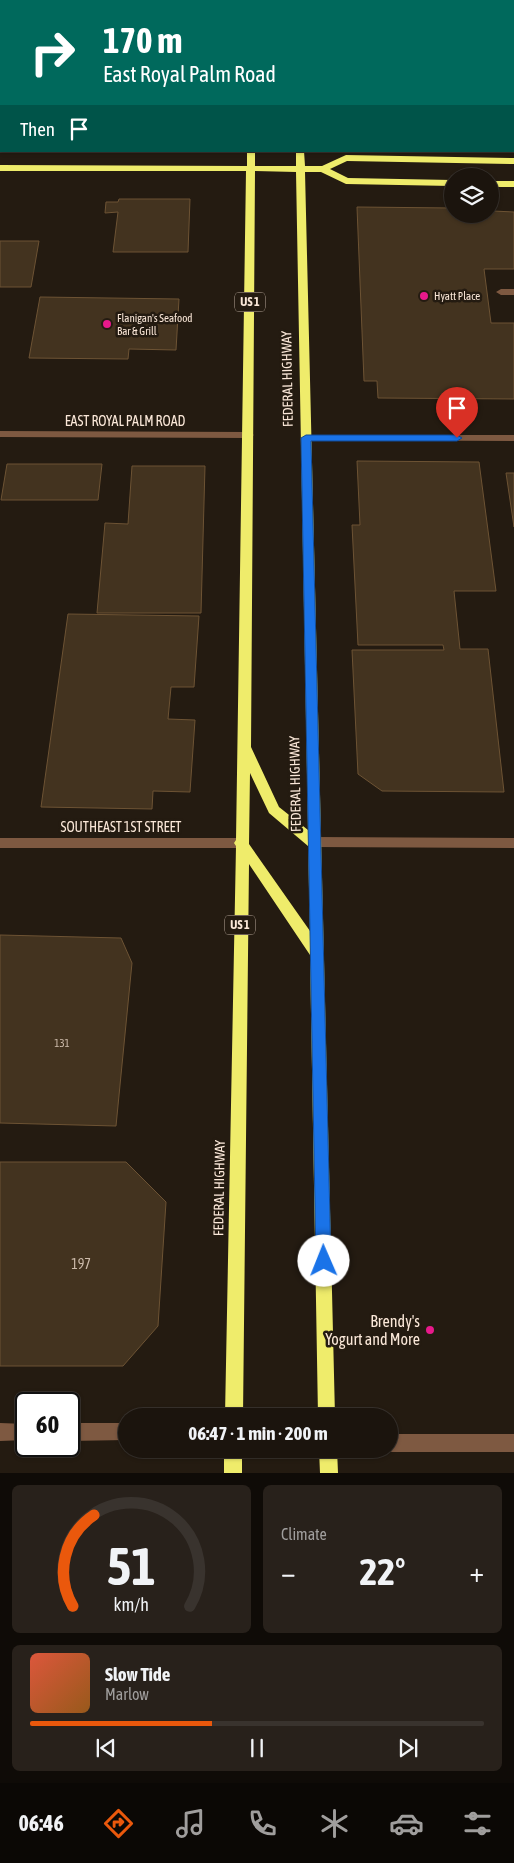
<!DOCTYPE html>
<html lang="en">
<head>
<meta charset="utf-8">
<style>
  body { margin:0; font-family:"Asap Condensed",sans-serif; background:#28211b; color:#f1f3f6; height:100vh; display:flex; flex-direction:column; font-size:19px; white-space:nowrap }
  * { box-sizing:border-box; margin:0 }
  p { font-size:16px; color:#a09e9d }
  .icon { flex:none; width:28px; height:28px; fill:none; stroke:currentColor; stroke-width:2; stroke-linecap:round; stroke-linejoin:round }
  .map { position:relative; height:1473px; overflow:hidden }
  .drawer { display:flex; flex-direction:column; gap:12px; padding:12px; background:#0f0b07; flex:1 }
  .drawer>* { flex:none }
  .top-card { position:absolute; left:0px; top:0px; width:515px; height:152px; box-shadow:0 1px 4px #0004,0 0 0 1px #39332e; background:#00695c; color:#fff; overflow:hidden }
  .tools { position:absolute; left:444px; top:168px; display:grid; gap:10px }
  .tools a { display:grid; place-items:center; width:55px; height:55px; border-radius:50%; background:#1b140d; box-shadow:0 1px 4px #0004,0 0 0 1px #39332e; font-size:25px }
  .speed { position:absolute; left:15px; top:1392px; display:flex; gap:10px; font-size:25px; font-weight:700; text-align:center }
  .speed>* { display:grid; place-content:center; width:65px; height:65px; border-radius:50%; background:#1b140d; box-shadow:0 1px 4px #0004,0 0 0 1px #39332e; line-height:1 }
  .speed .limit { border:2px solid #111; border-radius:8px; background:#fff; color:#111 }
  .pin { position:absolute; display:grid; place-items:center; width:42px; height:42px; color:#fff; margin:-51px -21px; border-radius:50% 50% 50% 0; rotate:-45deg; box-shadow:0 0 5px #0007 }
  .pin .icon { rotate:45deg }
  .me { position:absolute; width:55px; margin:-28px; rotate:359deg; stroke-linejoin:round; filter:drop-shadow(0 0 4px #0008) }
  .turn { display:flex; align-items:center; gap:18px; height:105px; padding:0 20px; font-size:22px }
  .turn .icon { width:65px; height:65px; stroke-width:2.5 }
  .turn b { display:block; font-size:35px; line-height:42px }
  .then { display:flex; align-items:center; height:48px; padding:0 20px; background:#0003; gap:10px; font-size:19px }
  .big { font-size:38px; font-weight:700; line-height:1.1 }
  .drawer .tile { flex:1; display:flex; flex-direction:column; justify-content:center; gap:8px; min-width:0; padding:0 18px; border-radius:8px; background:#28211b }
  .drawer .dial { align-items:center; gap:0 }
  .dial svg { height:130px; overflow:visible; fill:none; stroke:#39332e; stroke-width:7; stroke-linecap:round; text-anchor:middle }
  .dial text { fill:#f1f3f6; stroke:none }
  .song { display:flex; align-items:center; gap:15px }
  .cover { width:60px; height:60px; border-radius:8px; background:linear-gradient(135deg,hsl(10 70% 55%),hsl(30 70% 35%)) }
  .played { height:5px; border-radius:2px; background:linear-gradient(90deg,#ea580c 40%,#39332e 40%) }
  .keys { display:flex; justify-content:space-around; direction:ltr }
  .heat { display:flex; justify-content:space-between; align-items:center; font-size:28px; direction:ltr }
  .drawer .tiles { flex:1; display:grid; gap:12px; grid-template-columns:1fr 1fr }
  .tile:last-child { grid-column:span 2 }
  .trip { position:absolute; left:118px; top:1408px; width:280px; height:50px; border-radius:25px; background:#1b140d; box-shadow:0 1px 4px #0004,0 0 0 1px #39332e; font-weight:700; line-height:50px; text-align:center }
  .tab-bar { display:flex; height:80px; justify-content:space-around; align-items:center; background:#0b0805; color:#a09e9d }
  .tab-bar .icon { width:35px; height:35px }
  .tab-bar .current { color:#ea580c }
  .tab-bar b { font-size:22px; color:#f1f3f6 }
  .map>svg:first-child { display:block }
</style>
</head>
<body>
<div class="map">
<svg width="514" height="1473" viewBox="0 0 514 1473">
  <rect width="100%" height="100%" fill="#241b11"/>
  <!-- green -->
  <path fill="#2d1526" d="M317,0H514V65V1Z"/>
  <!-- building -->
  <path fill="#43331f" stroke="#6d5334" d="M135,0H207L135,1Z
    M0,66H1V127H0Z
    M119,199H190L188,252H113L118,212L105,213L106,202H118Z
    M357,207L452,208V214H490V209H493V211L514,212V269H484L491,323H514V399L378,398L377,381H364Z
    M0,241H39L31,287H0Z
    M40,297L179,299L176,350L129,349L128,359L29,358Z
    M357,461L479,462L496,591H454L460,649H488L504,792L382,791L358,774L352,650H444L443,645H358L352,525H360Z
    M7,464H102L98,500H1Z
    M132,466H205L201,613H97L105,523L128,524Z
    M506,473H514V527Z
    M68,614L199,616L194,687H171L168,719L195,720L190,792L153,791L152,809L41,807Z
    M0,935L121,938L132,963L116,1126L0,1123Z
    M0,1162H126L166,1202L158,1326L123,1366H0Z"/>
  <g fill="none" stroke-linecap="round" stroke-linejoin="round">
    <!-- minor -->
    <path fill="#7e5941" fill-rule="evenodd" d="M514,289V295H501L496,292L501,289Z
      M0,431L249,432L254,435L249,438L0,437Z
      M306,435H514V441L302,440L301,438L302,436Z
      M313,837L514,838V848L313,847L308,846L306,842L308,838Z
      M0,838H241L246,839L248,843L246,847L241,848H0Z
      M0,1423L26,1424V1440L0,1441Z
      M69,1423H126V1440L69,1441Z
      M389,1434H514V1452H389L383,1449H389Z"/>
    <!-- major -->
    <path fill="#efec6b" fill-rule="evenodd" d="M245,0H253V1H245Z
      M290,0H298V1H290Z
      M247,151H255V166H296V151H304L305,166H322L346,155L514,158V164L347,161L330,169L348,178L452,180V186L346,184L321,172H305L335,1416H318L310,955L249,864L243,1416H225L236,846L234,843L236,840L246,171H0V165L247,166ZM255,171L296,172L308,830L279,807L251,747ZM250,773L269,813L308,846L310,931L249,844Z
      M490,181H514V187H490Z
      M224,1449H242V1473H224Z
      M319,1449H337L338,1473H320Z"/>
  </g>
  <!-- route -->
  <path fill="#1a73e8" stroke="#114b97" d="M306,435H457L462,438L457,441H311L331,1261L329,1266L324,1268L318,1266L316,1261L301,438Z"/>
  <!-- markers -->
  <g fill="#e7198b" stroke="#241b11" stroke-width="2">
    <circle cx="424" cy="296" r="5"/>
    <circle cx="107" cy="324" r="5"/>
    <circle cx="430" cy="1330" r="5"/>
  </g>
  <g text-anchor="middle" stroke-width="5" stroke-linejoin="round" paint-order="stroke">
    <!-- far-poi labels -->
    <g font-size="11" fill="#fbe8d9" stroke="#241b11" text-anchor="start">
      <text x="434" y="300">Hyatt Place</text>
      <text x="117" y="322">Flanigan's Seafood<tspan x="117" dy="13">Bar &amp; Grill</tspan></text>
    </g>
    <!-- number labels -->
    <g font-size="11" fill="#cdbbaa">
      <text x="62" y="1047">131</text>
    </g>
    <!-- shield labels -->
    <g fill="#241b11" stroke="#baaa9d" stroke-width="1">
      <rect x="235" y="292.5" width="30" height="19" rx="4"/>
      <rect x="225" y="915.5" width="30" height="19" rx="4"/>
    </g>
    <g font-size="12" font-weight="bold" fill="#fbe8d9">
      <text x="250" y="306">US 1</text>
      <text x="240" y="929">US 1</text>
    </g>
    <!-- street labels -->
    <g font-size="14" fill="#fbe8d9" stroke="#241b11">
      <text transform="translate(287 379) rotate(-91)" y="5">FEDERAL HIGHWAY</text>
      <text x="125" y="426">EAST ROYAL PALM ROAD</text>
      <text transform="translate(295 784) rotate(-91)" y="5">FEDERAL HIGHWAY</text>
      <text x="121" y="832">SOUTHEAST 1ST STREET</text>
      <text transform="translate(219 1188) rotate(-89)" y="5">FEDERAL HIGHWAY</text>
    </g>
    <!-- near-number labels -->
    <g font-size="14" fill="#cdbbaa">
      <text x="81" y="1269">197</text>
    </g>
    <!-- near-poi labels -->
    <g font-size="16" fill="#fbe8d9" stroke="#241b11" text-anchor="end">
      <text x="420" y="1327">Brendy's<tspan x="420" dy="18">Yogurt and More</tspan></text>
    </g>
  </g>
</svg>
<div class="tools">
<a><svg class="icon" aria-label="layers" viewBox="0 0 24 24"><path d="M12 4l9 5-9 5-9-5zM3 14l9 5 9-5"/></svg></a>
</div>
<div class="speed"><div class="limit">60</div></div>
<div class="pin" style="left:457px;top:438px;background:#d93025"><svg class="icon" aria-label="arrive" viewBox="0 0 24 24"><path d="M6 21V4h12l-3 4 3 4H6"/></svg></div>
<svg class="me" style="left:324px;top:1261px" viewBox="-20 -20 40 40"><circle r="19" fill="#fff"/><path d="M0-13L10 11 0 6-10 11z" fill="#1a73e8"/></svg>
<div class="trip">06:47 · 1 min · 200 m</div>
<div class="top-card">
<div class="turn"><svg class="icon" aria-label="right" viewBox="0 0 24 24"><path d="M7 20v-9h11M14 6l5 5-5 5"/></svg><div><b>170 m</b>East Royal Palm Road</div></div>
<div class="then">Then<svg class="icon" aria-label="arrive" viewBox="0 0 24 24"><path d="M6 21V4h12l-3 4 3 4H6"/></svg></div>
</div>
</div>
<section class="drawer">
<div class="tiles">
<div class="tile dial"><svg viewBox="0 0 100 80">
<path d="M14 69A42 42 0 1 1 86 69"/>
<path d="M14 69A42 42 0 0 1 27 13" stroke="#ea580c"/>
<text x="50" y="56" font-size="32" font-weight="700">51</text>
<text x="50" y="72" font-size="11">km/h</text>
</svg></div>
<div class="tile"><p>Climate</p>
<div class="heat"><a>−</a><b class="big">22°</b><a>+</a></div>
</div>
<div class="tile">
<div class="song"><i class="cover"></i><div><b>Slow Tide</b><p>Marlow</p></div></div>
<div class="played"></div>
<div class="keys"><svg class="icon" aria-label="previous" viewBox="0 0 24 24"><path d="M18 5L8 12l10 7zM5 5v14"/></svg><svg class="icon" aria-label="pause" viewBox="0 0 24 24"><path d="M8 5v14M16 5v14"/></svg><svg class="icon" aria-label="next" viewBox="0 0 24 24"><path d="M6 5l10 7-10 7zM19 5v14"/></svg></div>
</div>
</div>
</section>
<nav class="tab-bar">
<b>06:46</b>
<svg class="icon current" aria-label="directions" viewBox="0 0 24 24"><path d="M12 3l9 9-9 9-9-9zM9 14v-3h6M13 9l2 2-2 2"/></svg>
<svg class="icon" aria-label="music" viewBox="0 0 24 24"><path d="M9 18V5l10-2v13"/><circle cx="6" cy="18" r="3"/><circle cx="16" cy="16" r="3"/></svg>
<svg class="icon" aria-label="phone" viewBox="0 0 24 24"><path d="M5 4h4l2 5-3 2q2 4 5 5l2-3 5 2v4C11 20 4 13 5 4z"/></svg>
<svg class="icon" aria-label="climate" viewBox="0 0 24 24"><path d="M12 3v18M4 7l16 10M4 17L20 7"/></svg>
<svg class="icon" aria-label="car" viewBox="0 0 24 24"><path d="M5 17H2v-5l4-1 3-4h7l3 4 3 1v5h-3M9 17h6M6 11h13"/><circle cx="7" cy="17" r="2"/><circle cx="17" cy="17" r="2"/></svg>
<svg class="icon" aria-label="filters" viewBox="0 0 24 24"><path d="M4 7h16M4 17h16"/><circle cx="9" cy="7" r="2"/><circle cx="15" cy="17" r="2"/></svg>
</nav>
</body>
</html>
